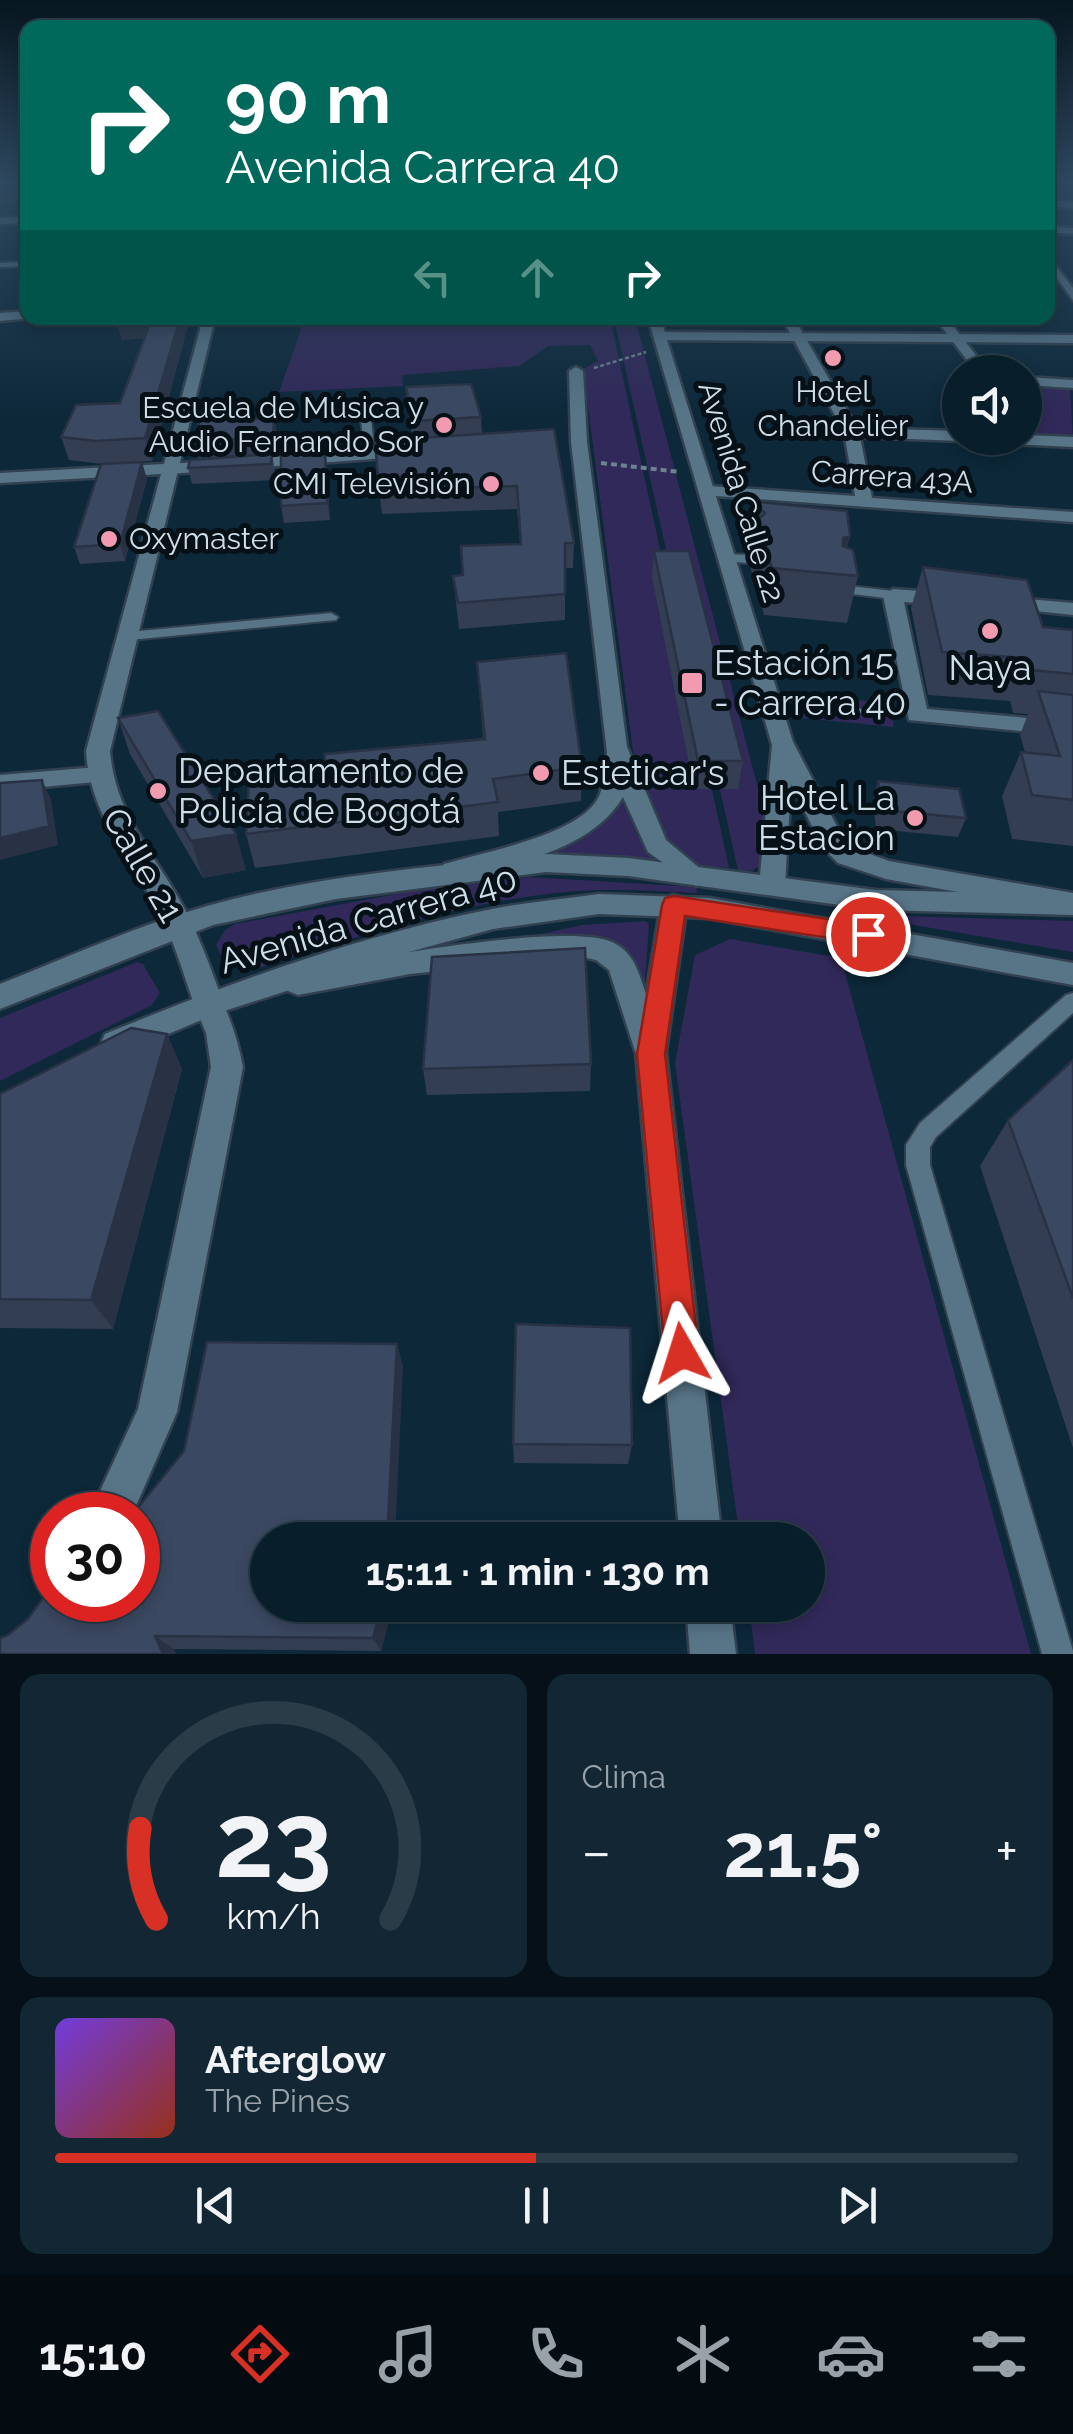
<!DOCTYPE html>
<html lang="es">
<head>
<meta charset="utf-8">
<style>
  body { margin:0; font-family:Raleway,sans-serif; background:#122733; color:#f1f3f6; height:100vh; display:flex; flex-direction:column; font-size:38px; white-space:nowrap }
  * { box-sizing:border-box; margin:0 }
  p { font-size:32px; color:#99a2a9 }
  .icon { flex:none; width:55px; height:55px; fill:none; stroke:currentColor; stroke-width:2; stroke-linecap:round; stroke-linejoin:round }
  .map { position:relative; height:1654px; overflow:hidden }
  .sheet { display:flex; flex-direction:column; gap:20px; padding:20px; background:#051018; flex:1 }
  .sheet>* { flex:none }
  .top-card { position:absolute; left:20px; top:20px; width:1035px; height:305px; border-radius:20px; box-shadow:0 5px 15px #0003,0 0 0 2px #293c47; background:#00695c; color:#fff; overflow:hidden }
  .tools { position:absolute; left:942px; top:355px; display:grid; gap:20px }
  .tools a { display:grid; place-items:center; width:100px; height:100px; border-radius:50%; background:#091e2b; box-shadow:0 5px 15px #0003,0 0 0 2px #293c47; font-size:50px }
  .speed { position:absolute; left:30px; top:1492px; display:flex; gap:20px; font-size:50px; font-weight:700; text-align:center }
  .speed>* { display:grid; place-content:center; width:130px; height:130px; border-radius:50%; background:#091e2b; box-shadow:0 5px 15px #0003,0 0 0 2px #293c47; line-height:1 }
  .speed .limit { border:15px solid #d22; background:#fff; color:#111 }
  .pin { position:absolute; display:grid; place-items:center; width:85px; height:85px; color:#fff; margin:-42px; border:5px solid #fff; border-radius:50%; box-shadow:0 2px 10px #0007 }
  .me { position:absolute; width:110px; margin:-55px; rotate:354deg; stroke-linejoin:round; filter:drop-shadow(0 0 8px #0008) }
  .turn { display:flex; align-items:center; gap:35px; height:210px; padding:0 40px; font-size:45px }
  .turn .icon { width:130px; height:130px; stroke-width:2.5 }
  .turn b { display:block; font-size:70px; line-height:85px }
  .lanes { display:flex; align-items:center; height:95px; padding:0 40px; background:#0003; justify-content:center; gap:50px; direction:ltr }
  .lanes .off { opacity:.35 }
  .big { font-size:75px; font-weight:700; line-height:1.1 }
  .sheet .card { flex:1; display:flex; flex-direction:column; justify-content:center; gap:15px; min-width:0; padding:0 35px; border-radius:20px; background:#122733 }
  .sheet .dial { align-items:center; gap:0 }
  .dial svg { height:260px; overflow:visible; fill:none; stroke:#293c47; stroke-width:7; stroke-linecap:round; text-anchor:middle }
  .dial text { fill:#f1f3f6; stroke:none }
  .song { display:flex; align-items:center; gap:30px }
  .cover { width:120px; height:120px; border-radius:15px; background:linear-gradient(135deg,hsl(260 70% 55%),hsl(10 70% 35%)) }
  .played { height:10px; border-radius:5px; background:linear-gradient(90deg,#d93025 50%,#293c47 50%) }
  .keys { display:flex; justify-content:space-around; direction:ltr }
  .heat { display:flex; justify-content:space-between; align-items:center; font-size:55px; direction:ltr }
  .sheet .tiles { flex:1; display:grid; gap:20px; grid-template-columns:1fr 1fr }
  .card:last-child { grid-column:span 2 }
  .trip { position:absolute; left:250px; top:1522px; width:575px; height:100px; border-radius:50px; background:#091e2b; box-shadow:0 5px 15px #0003,0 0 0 2px #293c47; font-weight:700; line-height:100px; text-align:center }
  .tabs { display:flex; height:160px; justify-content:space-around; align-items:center; background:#040c11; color:#99a2a9 }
  .tabs .icon { width:70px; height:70px }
  .tabs .selected { color:#d93025 }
  .tabs b { font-size:45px; color:#f1f3f6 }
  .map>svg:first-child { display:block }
</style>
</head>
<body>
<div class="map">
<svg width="1073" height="1654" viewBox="0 0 1073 1654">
  <rect width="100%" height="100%" fill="#0c2839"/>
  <!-- green -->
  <path fill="#312959" d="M305,318H610L729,868L690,865L671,852L656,825L634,759L583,369L598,361L590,345L548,346L519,366L402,375L403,386L279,392Z
    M614,318H635L764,811L768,859L752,871L738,870Z
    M1025,386L1070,388L1073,439L1025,435Z
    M800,695L890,703L894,727L802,718Z
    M621,798L637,834L658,860L554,852C585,838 605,829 621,798Z
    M530,877L696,887L697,893C654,891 610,888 567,892C458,902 350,939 246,972L223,961L216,945L225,930L235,924L407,892Z
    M902,916L1073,921V952L902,923Z
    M646,921L649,925L643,1009L619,954L482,947L582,925Z
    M730,939L841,958L1031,1654H755L749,1605H808V1540H740L675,1063L695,955Z
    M137,962L143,964L160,993L152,1005L0,1081V1018Z"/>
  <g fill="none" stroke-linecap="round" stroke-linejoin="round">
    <defs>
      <path id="service" d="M28,262V266L0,267V263Z
        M364,399L369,402L375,455L370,458L365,455L359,402Z
        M727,554L748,555L754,559L748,563L722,561V555Z
        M841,585L893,591L900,595L893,599L836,592V586Z
        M331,613L338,617L336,620L129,640L122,636L129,632Z
        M1073,993V1013L936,1137L930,1147V1165L1073,1651V1654H1042L906,1165V1145L920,1123L1066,995Z"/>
      <path id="minor" d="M1048,200L1073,202V208L1048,206Z
        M28,217V223L0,224V218Z
        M1048,226L1073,228V234L1048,232Z
        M1048,256L1073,288V300L1048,266Z
        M28,311V318H32L0,321V313Z
        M782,318H794L857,428L960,431V438H967L960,441L860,437L872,498L1073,512V522L702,495L700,491L708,486L855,496L844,432Z
        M935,318H947L989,372H976Z
        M576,367L583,371L587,442L627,747L666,840L709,876L705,883L696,886L648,852L623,797C589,853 511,863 453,880L444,878L440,871L444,864C483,852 575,836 597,800C606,786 601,768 607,753L571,442L569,371Z
        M1025,377L1073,380V388L1025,385Z
        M1025,435L1073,437V447L988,443L980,438Z
        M407,448L413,450V456L168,474L160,469L168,464Z
        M893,589L948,593L958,599L948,605L904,602L927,709L1073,722V736L909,720L883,595Z
        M1003,597L1073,603V615L996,607V599Z
        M98,767L110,775L106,781L0,791V775Z
        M674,895L684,898L687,905L666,1052L722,1540H680L636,1054L609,970L596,960L578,956L410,974L298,995L288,991L284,983L288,975L298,971C357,961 569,920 614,943C635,954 639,974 646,994L661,905L664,898Z
        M209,992L219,995C231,1019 238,1041 243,1067L177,1412L132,1515H89L138,1409L211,1067L206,1033L194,1004L199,995Z
        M686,1605H730L736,1654H690Z"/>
      <path id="tertiary" d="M203,318H215L110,751C115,811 149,847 178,897C198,931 210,967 224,1004L219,1013L209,1016L199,1013L194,1004C183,973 174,940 158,910C129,856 90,815 86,751L161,474L0,483V473L164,464Z
        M648,318H660L665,332L1073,335V343L667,340L793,742L842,836L856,849L889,861L1073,893V913L886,879L838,863L823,848L791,784L785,886L781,893H763L759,886L772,745Z"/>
      <path id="secondary" d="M546,854L628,858L876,890L1073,895V915L876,910L628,876L546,872L336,899L213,925L0,1009V984C68,957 136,926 207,906C316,875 433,867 546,854Z
        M599,894L709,898L1073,963V985L709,918L599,914L493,929L398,955L218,1013L116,1056L105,1052L101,1043L105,1034C229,983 361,935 492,909C527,902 564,899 599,894Z"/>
    </defs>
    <!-- service casing -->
    <use href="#service" stroke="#31414f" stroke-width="4"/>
    <!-- minor casing -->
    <use href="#minor" stroke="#31414f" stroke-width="5"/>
    <!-- tertiary casing -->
    <use href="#tertiary" stroke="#31414f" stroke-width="5"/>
    <!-- secondary casing -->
    <use href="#secondary" stroke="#31414f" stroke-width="5"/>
    <!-- path-far1 -->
    <path stroke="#6c8290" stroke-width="2.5" stroke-dasharray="4 2.5" stroke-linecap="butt" d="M594,368L646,352"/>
    <!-- path -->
    <path stroke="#6c8290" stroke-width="4" stroke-dasharray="6 4" stroke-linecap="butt" d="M601,463L680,472
      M798,706L892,713"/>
    <!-- service -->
    <use href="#service" fill="#587588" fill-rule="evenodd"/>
    <!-- minor -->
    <use href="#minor" fill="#587588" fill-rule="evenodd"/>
    <!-- tertiary -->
    <use href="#tertiary" fill="#587588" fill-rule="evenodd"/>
    <!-- secondary -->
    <use href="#secondary" fill="#587588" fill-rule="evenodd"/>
  </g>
  <!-- wall -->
  <path fill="#333e53" d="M116,320L188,325L152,461L103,464L69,460L61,437L120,403L144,338L122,340Z
    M406,387L481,417L482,434L574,543L573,568H565V620L459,629L453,576L463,575L520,544L517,509L382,514L379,490L413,439L407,409Z
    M238,417V420L274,418L277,433L276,453L198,458L194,442Z
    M325,451L330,520L284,523L281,506Z
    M272,454L275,471L274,480L192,484L188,468Z
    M147,479L125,561L80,564L74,547Z
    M751,501L850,536L847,548L858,576L847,623L764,615L750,566L752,553L744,546Z
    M654,551L743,761L738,789H694L652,577Z
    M923,567L1043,627L1073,630V846L1012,839L1002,796L1021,752H1025L1020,735L1028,714L1013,713L1010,701L928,695L911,608Z
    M477,662L582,767L581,801L498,812L499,836L255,868L246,834L483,739Z
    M118,718L246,870L203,878L130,754Z
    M878,781L966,818L958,837L876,829L873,800Z
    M167,1034L182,1069L113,1329L0,1328V1094Z
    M1073,1060V1448L980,1166L1008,1120Z
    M591,1064L590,1091L427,1095L423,1069Z
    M397,1344L403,1367L268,1605H391V1614L381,1651L174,1649L176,1654H0L8,1635L28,1619Z
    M513,1444L632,1445L628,1464L514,1463Z"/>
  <!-- shaded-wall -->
  <path fill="#293244" d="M28,182V198L0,204V187Z
    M153,318L157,337L122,340L116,320Z
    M180,318H197L188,325L152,461L145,438Z
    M235,401L238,417L236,435L233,420Z
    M274,418L277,433L276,453L273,437Z
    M325,451L327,467L330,520L327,503Z
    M142,462L147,479L125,561L120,544Z
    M850,536L841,574L843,538Z
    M42,780L51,799L58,845L0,860V838Z
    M236,834L246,870L203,878L191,841Z
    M167,1034L182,1069L113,1329L91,1300Z
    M397,1344L403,1367L395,1540H387Z
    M382,1605H391V1614L381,1651L373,1638Z
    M155,1636L174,1649L176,1654H163Z"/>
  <!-- building -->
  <path fill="#3b4861" stroke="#293244" stroke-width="2.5" d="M0,182H25L0,187Z
    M117,318H147L116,320Z
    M152,318H180L145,438L96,441L61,437L76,405L120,403Z
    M471,384L481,417L413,421L406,387Z
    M235,401L233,420L274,418L273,437L194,442L204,403Z
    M554,429L574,543H565V594L458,603L453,576L463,575L461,546L521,544L517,486L379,490L375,441Z
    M325,451L327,503L281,506V454Z
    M272,454L271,464L188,468L190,460Z
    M142,462L120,544L74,547L101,464Z
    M751,501L847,511L850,536L843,538V546L853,550L858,576L772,568L757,521L765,513Z
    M654,551H689L743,761H698Z
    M923,567L1027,580L1043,627L1073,630V674L1031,670L1026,658L942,652Z
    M566,653L582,767L493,779L498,802L246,834L249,780L325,772V754L485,739L477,662Z
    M1038,691L1073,695V800L1032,795L1021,752L1060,756Z
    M158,711L236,834L191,841L118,718Z
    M42,780L49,826L0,838V783Z
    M878,781L959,789L966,818L882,810Z
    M585,948L591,1064L423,1069L432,957Z
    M131,1028L167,1034L91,1300L0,1299V1094Z
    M1073,1060V1298L1008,1120Z
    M516,1324L630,1328L632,1445L513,1444Z
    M207,1342L397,1344L387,1540H268V1605H382L373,1638L155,1636L163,1654H0V1638L8,1635L28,1619L52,1585V1600H138V1515H132L184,1451Z"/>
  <!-- sky -->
  <linearGradient id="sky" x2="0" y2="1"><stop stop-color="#07161f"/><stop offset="0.44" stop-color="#2e485f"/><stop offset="1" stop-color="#2e485f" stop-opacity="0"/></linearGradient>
  <rect width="1073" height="414" fill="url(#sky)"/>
  <!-- route -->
  <path fill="#d93025" stroke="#8d1f18" stroke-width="2.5" d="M674,896L868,925L876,928L880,934L876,941L868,944L685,916L665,1054L699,1353L694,1366L682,1371L670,1366L665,1353L637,1054L662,905L665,898Z"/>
  <!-- markers -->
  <g fill="#f19ab0" stroke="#051017" stroke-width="4">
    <circle cx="833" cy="358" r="10"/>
    <circle cx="444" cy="425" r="10"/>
    <circle cx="491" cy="484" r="10"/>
    <circle cx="109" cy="539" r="10"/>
    <circle cx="990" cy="631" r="10"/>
    <rect x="680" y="671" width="24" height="24" rx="5"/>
    <circle cx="541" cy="773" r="10"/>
    <circle cx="158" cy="791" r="10"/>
    <circle cx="915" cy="818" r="10"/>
  </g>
  <g text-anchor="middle" stroke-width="10" stroke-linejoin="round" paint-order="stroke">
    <!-- far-poi labels -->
    <g font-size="30" fill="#cedee9" stroke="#051017" text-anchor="end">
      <text x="833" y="402" text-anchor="middle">Hotel<tspan x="833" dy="34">Chandelier</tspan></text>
      <text x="424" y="418">Escuela de Música y<tspan x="424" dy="34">Audio Fernando Sor</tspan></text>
      <text x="471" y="494">CMI Televisión</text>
      <text x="129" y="549" text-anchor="start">Oxymaster</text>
    </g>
    <!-- far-street labels -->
    <g font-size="30" fill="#cedee9" stroke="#051017">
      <text transform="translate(892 477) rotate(4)" y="10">Carrera 43A</text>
      <text transform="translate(741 492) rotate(73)" y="10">Avenida Calle 22</text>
    </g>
    <!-- poi labels -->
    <g font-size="35" fill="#cedee9" stroke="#051017" text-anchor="start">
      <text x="714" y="675">Estación 15<tspan x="714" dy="40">- Carrera 40</tspan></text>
      <text x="990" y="680" text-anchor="middle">Naya</text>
      <text x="178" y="783">Departamento de<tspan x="178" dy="40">Policía de Bogotá</tspan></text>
      <text x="561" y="785">Esteticar's</text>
      <text x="895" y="810" text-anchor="end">Hotel La<tspan x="895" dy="40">Estacion</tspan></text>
    </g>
    <!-- street labels -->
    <g font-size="35" fill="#cedee9" stroke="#051017">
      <text transform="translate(143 865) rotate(60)" y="12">Calle 21</text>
      <text transform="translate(368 920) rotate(-16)" y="12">Avenida Carrera 40</text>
    </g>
  </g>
</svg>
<div class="tools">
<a><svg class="icon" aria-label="sound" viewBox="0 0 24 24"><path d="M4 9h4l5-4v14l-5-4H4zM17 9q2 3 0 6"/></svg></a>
</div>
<div class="speed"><div class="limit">30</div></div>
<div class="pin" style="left:868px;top:934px;background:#d93025"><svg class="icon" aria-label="arrive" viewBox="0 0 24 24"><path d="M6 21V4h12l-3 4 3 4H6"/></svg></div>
<svg class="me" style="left:682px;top:1353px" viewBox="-20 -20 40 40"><path d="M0-17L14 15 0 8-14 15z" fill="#d93025" stroke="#fff" stroke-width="4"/></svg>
<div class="trip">15:11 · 1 min · 130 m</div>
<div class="top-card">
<div class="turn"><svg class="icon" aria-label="right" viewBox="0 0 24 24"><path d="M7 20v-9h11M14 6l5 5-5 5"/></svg><div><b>90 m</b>Avenida Carrera 40</div></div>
<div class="lanes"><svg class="icon off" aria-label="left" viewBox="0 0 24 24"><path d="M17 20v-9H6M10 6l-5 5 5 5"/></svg><svg class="icon off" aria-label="ahead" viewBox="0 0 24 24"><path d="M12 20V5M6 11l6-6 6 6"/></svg><svg class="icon" aria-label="right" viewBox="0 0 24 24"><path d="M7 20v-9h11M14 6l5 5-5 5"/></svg></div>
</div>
</div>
<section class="sheet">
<div class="tiles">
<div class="card dial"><svg viewBox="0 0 100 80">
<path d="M14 69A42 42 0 1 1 86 69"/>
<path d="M14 69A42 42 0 0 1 9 41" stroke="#d93025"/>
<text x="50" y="56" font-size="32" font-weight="700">23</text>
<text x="50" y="72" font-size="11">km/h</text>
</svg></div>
<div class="card"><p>Clima</p>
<div class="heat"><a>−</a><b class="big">21.5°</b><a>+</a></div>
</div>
<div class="card">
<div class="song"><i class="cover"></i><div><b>Afterglow</b><p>The Pines</p></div></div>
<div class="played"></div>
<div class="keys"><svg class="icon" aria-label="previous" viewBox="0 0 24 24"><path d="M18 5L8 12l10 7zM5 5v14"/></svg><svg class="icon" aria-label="pause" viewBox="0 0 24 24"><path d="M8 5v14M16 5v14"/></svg><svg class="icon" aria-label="next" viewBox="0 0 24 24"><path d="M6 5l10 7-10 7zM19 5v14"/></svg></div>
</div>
</div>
</section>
<nav class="tabs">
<b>15:10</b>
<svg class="icon selected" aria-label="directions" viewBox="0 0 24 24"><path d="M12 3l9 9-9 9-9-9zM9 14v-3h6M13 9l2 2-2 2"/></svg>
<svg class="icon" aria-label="music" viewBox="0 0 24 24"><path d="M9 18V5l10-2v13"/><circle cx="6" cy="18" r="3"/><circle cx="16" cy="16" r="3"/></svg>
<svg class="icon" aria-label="phone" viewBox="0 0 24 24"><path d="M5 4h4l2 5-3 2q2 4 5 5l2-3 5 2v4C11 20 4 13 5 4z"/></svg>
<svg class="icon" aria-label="climate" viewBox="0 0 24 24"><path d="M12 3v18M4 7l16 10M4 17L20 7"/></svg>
<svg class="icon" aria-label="car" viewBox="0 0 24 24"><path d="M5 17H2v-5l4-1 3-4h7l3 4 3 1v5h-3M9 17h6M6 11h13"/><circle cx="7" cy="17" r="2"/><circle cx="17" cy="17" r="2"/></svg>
<svg class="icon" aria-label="filters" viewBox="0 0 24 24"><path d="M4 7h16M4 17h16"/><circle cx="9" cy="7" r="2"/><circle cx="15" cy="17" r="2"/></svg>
</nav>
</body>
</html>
